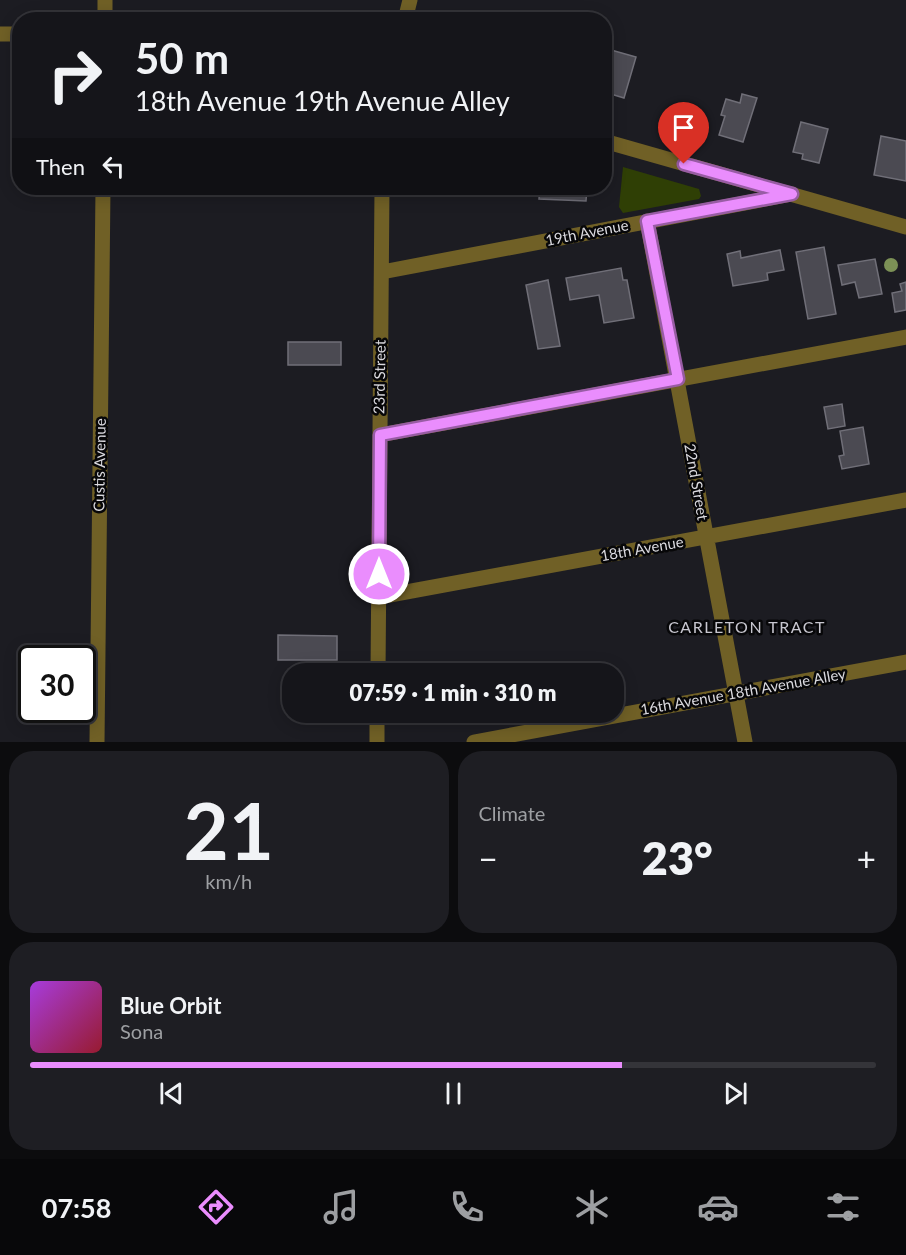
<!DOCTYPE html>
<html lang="en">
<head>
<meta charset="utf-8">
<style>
  body { margin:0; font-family:Lato,sans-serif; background:#1e1e23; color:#f1f3f6; height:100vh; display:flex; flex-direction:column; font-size:22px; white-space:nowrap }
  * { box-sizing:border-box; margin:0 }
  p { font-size:20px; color:#9d9fa2 }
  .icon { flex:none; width:33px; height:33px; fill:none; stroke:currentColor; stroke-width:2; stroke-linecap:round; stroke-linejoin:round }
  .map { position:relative; height:742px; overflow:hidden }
  .side { display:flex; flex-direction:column; gap:9px; padding:9px; background:#0c0c0e; flex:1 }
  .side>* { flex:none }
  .banner { position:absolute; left:12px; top:12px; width:600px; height:183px; border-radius:24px; box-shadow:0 3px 15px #0003,0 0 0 2px #343439; background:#15151a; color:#f1f3f6; overflow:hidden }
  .speed { position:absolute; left:18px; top:645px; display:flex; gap:12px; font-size:30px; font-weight:700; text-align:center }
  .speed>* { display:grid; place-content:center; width:78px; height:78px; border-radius:50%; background:#15151a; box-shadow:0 3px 15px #0003,0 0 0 2px #343439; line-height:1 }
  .speed .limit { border:3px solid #111; border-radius:9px; background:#fff; color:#111 }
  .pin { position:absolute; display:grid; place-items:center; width:51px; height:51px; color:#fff; margin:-62px -26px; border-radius:50% 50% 50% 0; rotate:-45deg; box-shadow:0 0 6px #0007 }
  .pin .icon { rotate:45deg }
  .me { position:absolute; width:66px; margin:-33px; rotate:0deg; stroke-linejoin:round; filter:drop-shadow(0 0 4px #0008) }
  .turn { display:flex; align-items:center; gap:21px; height:126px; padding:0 24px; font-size:27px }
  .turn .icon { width:78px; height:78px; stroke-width:2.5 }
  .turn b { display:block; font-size:42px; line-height:51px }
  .then { display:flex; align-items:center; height:57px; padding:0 24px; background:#0003; gap:12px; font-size:22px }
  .big { font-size:45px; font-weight:800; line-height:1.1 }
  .side .tile { flex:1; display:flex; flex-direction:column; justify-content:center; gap:9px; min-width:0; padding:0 21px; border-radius:24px; background:#1e1e23 }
  .side .dial { align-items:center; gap:0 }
  .dial b { font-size:78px; line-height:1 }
  .song { display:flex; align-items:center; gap:18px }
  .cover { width:72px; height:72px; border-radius:9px; background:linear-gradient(135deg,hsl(280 70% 55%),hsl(350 70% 35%)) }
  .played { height:6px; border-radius:3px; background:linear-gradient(90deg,#ea8dfd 70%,#343439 70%) }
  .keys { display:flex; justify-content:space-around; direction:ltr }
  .heat { display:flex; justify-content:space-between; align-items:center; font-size:33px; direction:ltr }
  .side .tiles { flex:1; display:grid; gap:9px; grid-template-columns:1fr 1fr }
  .tile:last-child { grid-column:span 2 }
  .trip { position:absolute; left:282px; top:663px; width:342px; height:60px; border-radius:24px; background:#15151a; box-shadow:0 3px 15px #0003,0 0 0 2px #343439; font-weight:800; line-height:60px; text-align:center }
  .menu { display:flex; height:96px; justify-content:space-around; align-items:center; background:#08080a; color:#9d9fa2 }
  .menu .icon { width:42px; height:42px }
  .menu .on { color:#ea8dfd }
  .menu b { font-size:27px; color:#f1f3f6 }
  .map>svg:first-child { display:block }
</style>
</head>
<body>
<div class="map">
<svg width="906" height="742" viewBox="0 0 906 742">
  <rect width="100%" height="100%" fill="#1c1c22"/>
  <!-- green -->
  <path fill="#2f3f05" d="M623,167L699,189L701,196L699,199L623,213L619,207Z"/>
  <!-- building -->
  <path fill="#4b4a52" stroke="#706f78" stroke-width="1.5" d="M604,48L636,57L624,98L604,92Z
    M742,94L757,98L743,142L719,135L725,116L721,115L726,99L740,103Z
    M801,122L828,129L819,163L802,159L803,154L793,152Z
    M881,136L906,141V181L874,175Z
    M540,188H587L586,201L539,199Z
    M824,247L836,314L808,319L796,252Z
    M780,250L784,270L767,273L768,280L733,286L727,254L740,251L741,258Z
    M875,259L882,294L859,298L855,282L842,285L838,265Z
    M621,268L623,280H627L634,318L604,323L599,295L570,300L566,278Z
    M548,280L560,346L538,349L526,285Z
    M906,282V310L895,312L892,293L902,291L900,284Z
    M288,342H341V365H288Z
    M842,404L845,426L828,429L824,407Z
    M863,427L869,464L842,469L839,456L844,455L840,431Z
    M278,635L337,636V660H278Z"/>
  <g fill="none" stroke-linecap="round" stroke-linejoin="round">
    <!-- minor -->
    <path stroke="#706026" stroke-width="15" d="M105,20V0
      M405,20L410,0
      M0,34H20
      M604,141L906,227
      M647,221L745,742
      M382,272L792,194
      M380,435L906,337
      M379,597L906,500
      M378,674L382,188
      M97,742L103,188
      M377,742V712
      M474,742L906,662"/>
  </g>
  <!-- trees -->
  <circle fill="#7c9156" cx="891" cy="265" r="7"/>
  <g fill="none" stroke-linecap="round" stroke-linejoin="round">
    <defs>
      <path id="route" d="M379,574L380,435L678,379L647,221L792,194L684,164"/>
    </defs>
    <!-- route casing -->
    <use href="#route" stroke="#985ca4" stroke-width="15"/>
    <!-- route -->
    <use href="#route" stroke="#ea8dfd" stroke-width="10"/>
  </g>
  <g text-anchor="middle" stroke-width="5" stroke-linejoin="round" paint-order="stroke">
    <!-- street labels -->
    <g font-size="15" fill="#dbdadf" stroke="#070709">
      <text transform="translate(587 233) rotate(-11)" y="5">19th Avenue</text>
      <text transform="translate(380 377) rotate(-89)" y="5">23rd Street</text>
      <text transform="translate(100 465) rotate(-89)" y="5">Custis Avenue</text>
      <text transform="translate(696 482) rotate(80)" y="5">22nd Street</text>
      <text transform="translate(642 549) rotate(-10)" y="5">18th Avenue</text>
      <text transform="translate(743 692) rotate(-10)" y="5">16th Avenue 18th Avenue Alley</text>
    </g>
    <!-- neighbourhood labels -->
    <g font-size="16" letter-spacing="1.5" fill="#c7c6cf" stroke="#070709">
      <text x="747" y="633">CARLETON TRACT</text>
    </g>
  </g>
</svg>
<div class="speed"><div class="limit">30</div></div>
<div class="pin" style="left:684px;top:164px;background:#d93025"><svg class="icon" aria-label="arrive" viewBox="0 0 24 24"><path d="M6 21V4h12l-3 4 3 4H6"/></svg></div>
<svg class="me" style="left:379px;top:574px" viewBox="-20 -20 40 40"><circle r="17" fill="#ea8dfd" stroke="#fff" stroke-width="3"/><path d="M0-11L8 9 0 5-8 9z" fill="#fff"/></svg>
<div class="trip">07:59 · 1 min · 310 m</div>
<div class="banner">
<div class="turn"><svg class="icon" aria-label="right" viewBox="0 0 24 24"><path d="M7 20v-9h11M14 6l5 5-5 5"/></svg><div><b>50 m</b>18th Avenue 19th Avenue Alley</div></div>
<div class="then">Then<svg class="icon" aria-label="left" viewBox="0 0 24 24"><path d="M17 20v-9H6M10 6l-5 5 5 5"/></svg></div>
</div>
</div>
<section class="side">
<div class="tiles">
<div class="tile dial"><b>21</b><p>km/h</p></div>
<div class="tile"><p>Climate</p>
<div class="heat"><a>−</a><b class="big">23°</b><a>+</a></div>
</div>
<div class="tile">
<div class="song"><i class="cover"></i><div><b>Blue Orbit</b><p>Sona</p></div></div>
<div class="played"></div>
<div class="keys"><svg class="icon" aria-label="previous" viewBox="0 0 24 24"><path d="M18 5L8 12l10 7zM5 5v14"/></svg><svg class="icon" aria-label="pause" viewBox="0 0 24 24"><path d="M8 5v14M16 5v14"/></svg><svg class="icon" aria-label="next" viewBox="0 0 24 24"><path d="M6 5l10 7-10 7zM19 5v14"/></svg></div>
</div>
</div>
</section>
<nav class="menu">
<b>07:58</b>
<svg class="icon on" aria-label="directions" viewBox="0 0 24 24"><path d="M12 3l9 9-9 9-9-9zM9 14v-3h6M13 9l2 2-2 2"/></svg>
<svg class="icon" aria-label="music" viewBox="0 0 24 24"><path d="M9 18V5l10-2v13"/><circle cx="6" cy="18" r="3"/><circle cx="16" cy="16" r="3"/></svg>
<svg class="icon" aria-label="phone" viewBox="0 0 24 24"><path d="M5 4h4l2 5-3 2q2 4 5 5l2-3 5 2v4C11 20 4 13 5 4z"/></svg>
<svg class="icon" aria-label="climate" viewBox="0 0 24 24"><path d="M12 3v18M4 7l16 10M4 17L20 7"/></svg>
<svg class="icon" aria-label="car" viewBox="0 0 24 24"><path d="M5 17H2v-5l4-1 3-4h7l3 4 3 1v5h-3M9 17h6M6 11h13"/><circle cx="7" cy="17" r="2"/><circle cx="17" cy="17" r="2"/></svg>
<svg class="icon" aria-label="filters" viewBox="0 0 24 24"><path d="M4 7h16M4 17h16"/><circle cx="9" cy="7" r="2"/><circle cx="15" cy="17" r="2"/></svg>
</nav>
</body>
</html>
